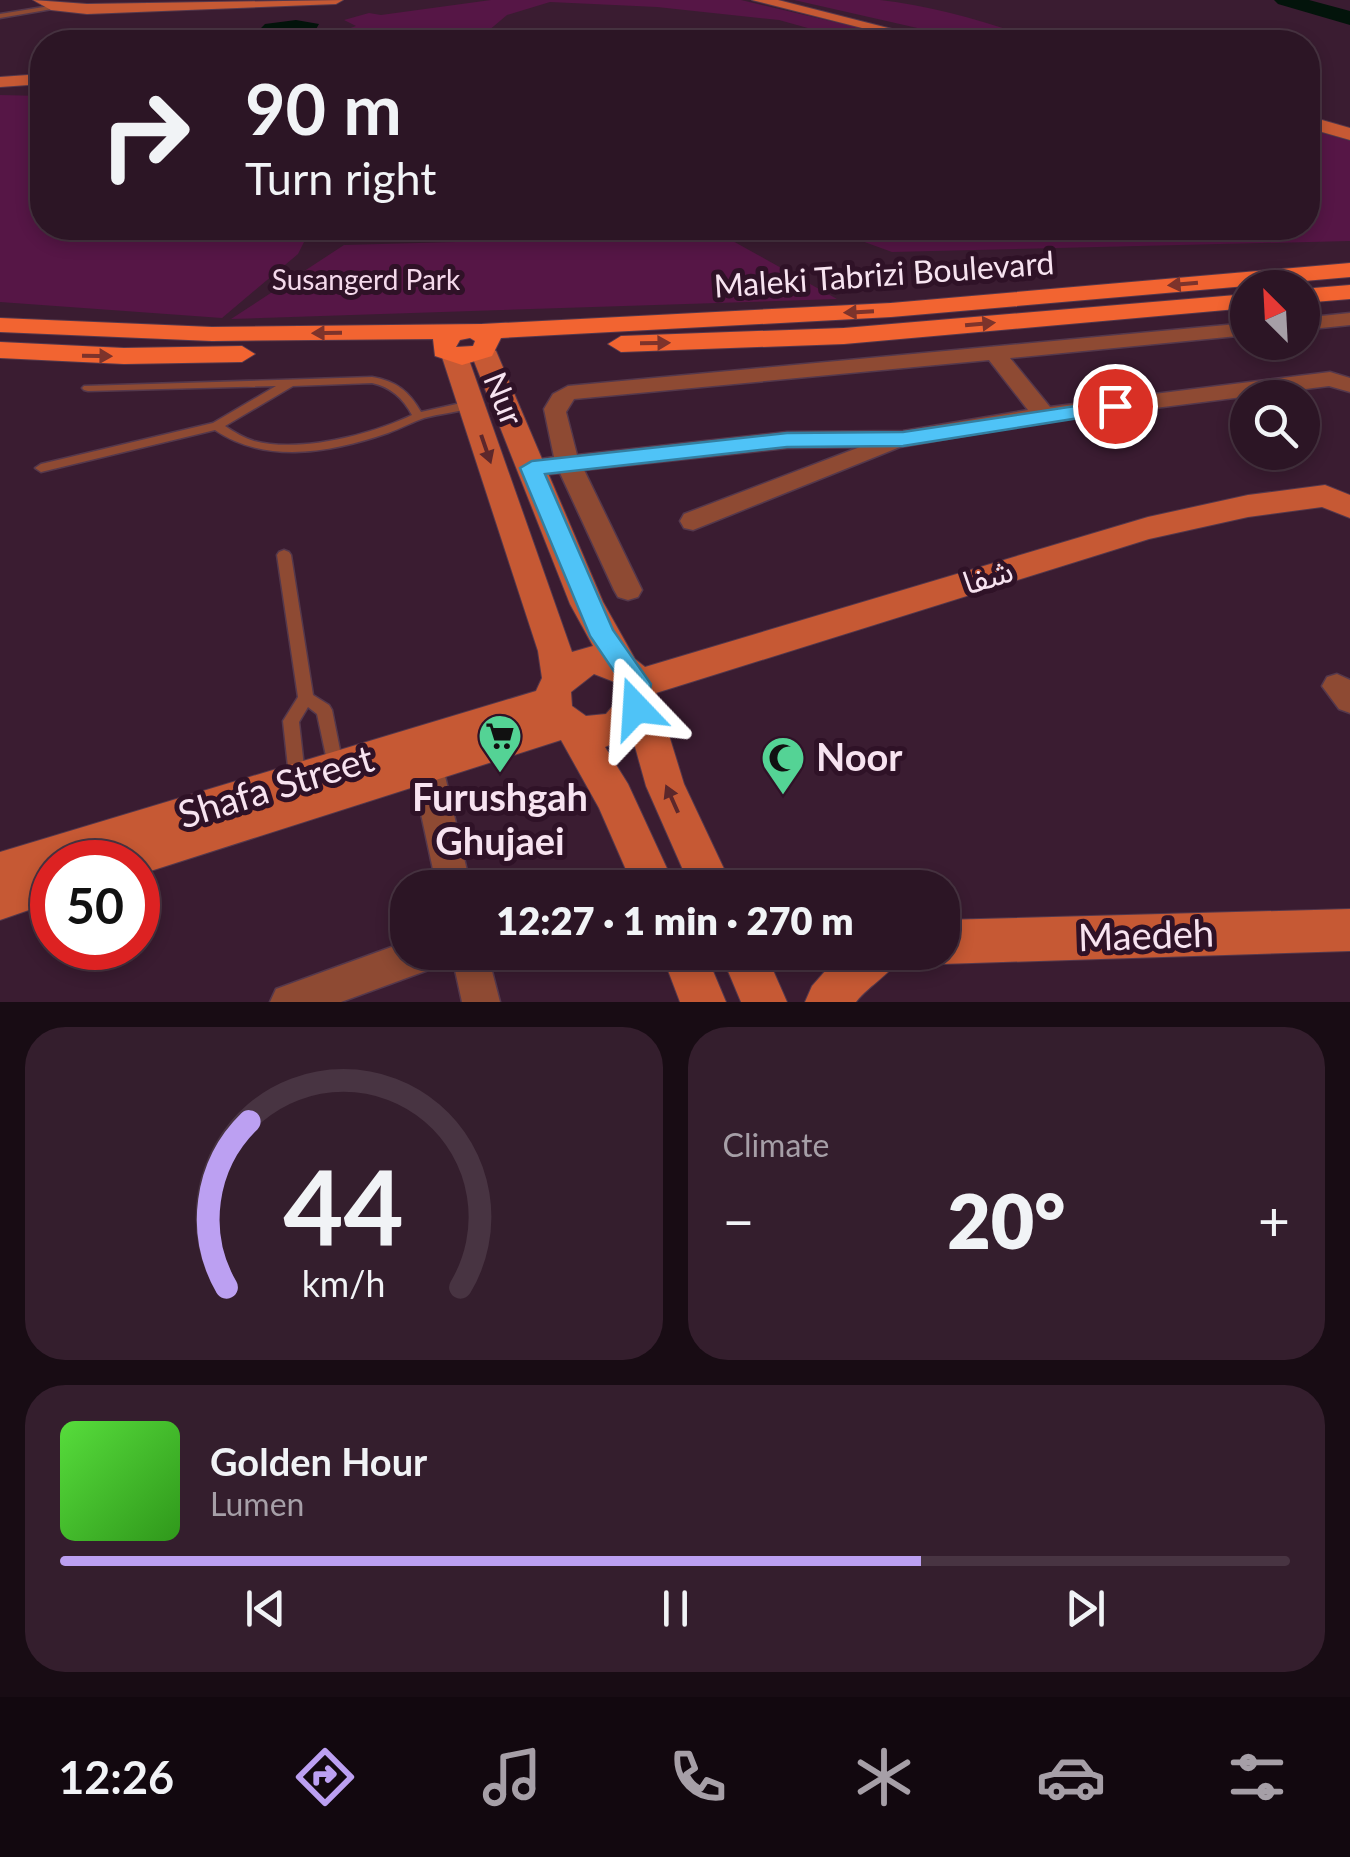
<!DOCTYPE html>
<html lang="en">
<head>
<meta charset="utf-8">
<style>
  body { margin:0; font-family:Lato,"Noto Sans Arabic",sans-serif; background:#341e2d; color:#f1f3f6; height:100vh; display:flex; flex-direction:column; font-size:38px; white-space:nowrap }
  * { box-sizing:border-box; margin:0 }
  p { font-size:32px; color:#a69fa7 }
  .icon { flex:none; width:55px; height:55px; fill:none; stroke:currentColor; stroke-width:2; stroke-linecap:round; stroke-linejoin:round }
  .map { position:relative; height:1002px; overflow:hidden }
  .sheet { display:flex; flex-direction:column; gap:25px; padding:25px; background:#180c14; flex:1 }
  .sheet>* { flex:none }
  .top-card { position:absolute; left:30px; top:30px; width:1290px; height:210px; border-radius:40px; box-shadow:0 5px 15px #0003,0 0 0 2px #483442; background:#2c1525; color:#f1f3f6; overflow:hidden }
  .needle { width:65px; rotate:336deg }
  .buttons { position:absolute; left:1230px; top:270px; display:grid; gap:20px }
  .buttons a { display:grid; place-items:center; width:90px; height:90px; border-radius:50%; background:#2c1525; box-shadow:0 5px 15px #0003,0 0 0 2px #483442; font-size:50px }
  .speed { position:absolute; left:30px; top:840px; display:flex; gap:20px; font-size:50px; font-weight:700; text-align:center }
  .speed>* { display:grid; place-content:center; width:130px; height:130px; border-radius:50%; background:#2c1525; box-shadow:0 5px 15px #0003,0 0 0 2px #483442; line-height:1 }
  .speed .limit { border:15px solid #d22; background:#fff; color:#111 }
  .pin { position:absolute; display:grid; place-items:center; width:85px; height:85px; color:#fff; margin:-42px; border:5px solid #fff; border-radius:50%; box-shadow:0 2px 10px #0007 }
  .me { position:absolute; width:110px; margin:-55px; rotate:340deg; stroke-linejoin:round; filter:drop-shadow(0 0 8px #0008) }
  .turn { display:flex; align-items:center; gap:35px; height:210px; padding:0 50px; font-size:45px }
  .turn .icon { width:130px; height:130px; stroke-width:2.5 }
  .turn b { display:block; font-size:70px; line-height:85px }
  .big { font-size:75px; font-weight:800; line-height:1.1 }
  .sheet .tile { flex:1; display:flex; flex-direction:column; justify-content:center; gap:15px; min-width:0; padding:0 35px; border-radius:40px; background:#341e2d }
  .sheet .dial { align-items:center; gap:0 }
  .dial svg { height:260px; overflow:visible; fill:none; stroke:#483442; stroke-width:7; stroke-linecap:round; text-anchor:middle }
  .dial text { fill:#f1f3f6; stroke:none }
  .song { display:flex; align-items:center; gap:30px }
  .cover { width:120px; height:120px; border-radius:15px; background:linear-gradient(135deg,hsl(110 70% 55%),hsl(110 70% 35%)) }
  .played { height:10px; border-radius:5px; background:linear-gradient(90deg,#bca0f2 70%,#483442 70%) }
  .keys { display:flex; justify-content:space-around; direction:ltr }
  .heat { display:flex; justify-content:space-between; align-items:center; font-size:55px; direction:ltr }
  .sheet .tiles { flex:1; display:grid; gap:25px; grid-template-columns:1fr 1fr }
  .tile:last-child { grid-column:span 2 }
  .trip { position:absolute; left:390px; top:870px; width:570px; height:100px; border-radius:40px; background:#2c1525; box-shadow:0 5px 15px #0003,0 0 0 2px #483442; font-weight:800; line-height:100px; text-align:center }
  .tabs { display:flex; height:160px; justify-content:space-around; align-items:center; background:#12080f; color:#a69fa7 }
  .tabs .icon { width:70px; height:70px }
  .tabs .on { color:#bca0f2 }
  .tabs b { font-size:45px; color:#f1f3f6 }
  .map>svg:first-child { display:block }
</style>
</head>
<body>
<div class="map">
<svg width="1350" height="1002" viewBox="0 0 1350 1002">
  <rect width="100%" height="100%" fill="#3a1c31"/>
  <!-- green -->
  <path fill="#561646" d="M491,0H741L920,42H858L779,20L657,7L550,2L507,15L475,42H312L356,26L344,20L369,13L381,15Z
    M794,0C822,0 852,0 880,0C935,6 993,24 1045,42H979Z
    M0,95L42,96V228H311L298,254L222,318L0,302Z
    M1308,129L1350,141V241L892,252L826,228H1308Z
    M722,235L837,299L231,319L344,245Z"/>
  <!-- water -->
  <path fill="#03140b" d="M296,20L319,24L315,31L324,34L304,42H246L248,38L242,34L259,30L265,24Z"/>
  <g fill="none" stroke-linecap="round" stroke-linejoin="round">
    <!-- river -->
    <path fill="#03140b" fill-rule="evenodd" d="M1274,0H1309L1350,11V25L1278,4Z"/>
    <defs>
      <path id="lane" d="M56,5L58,8L0,18V14Z
        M372,377C396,381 409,391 421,412L470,401L476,405L470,409C455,412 439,414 424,418C412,422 400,429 388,433C333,452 266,465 215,430L41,472L35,468L41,464L213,423L276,386L88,391L84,390L82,388L84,386ZM372,383C391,387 403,398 412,415C370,435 300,453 254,441C244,438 234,432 225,426L293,386Z
        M284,550L289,552L291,555L313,695L329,705L332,710L343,765L341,770L335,772L329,770L317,714L308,707L299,722L305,776L303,781L297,783L291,781L289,776L283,721L298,697L277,555L279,552Z"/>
      <path id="street" d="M1350,313V325L1302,330V318Z
        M1248,323V335L1010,358L1050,407L1330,372L1350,378V392L1329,386L1044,422L900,447L693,530L684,528L680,521L684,514L860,447L787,448L584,470L642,590L638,597L628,600L618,597L614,590L560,473L531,476L519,468L522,462L554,457L544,409L553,394L568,386ZM989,360L1028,410L903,431L787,432L577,455L566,412L574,399Z
        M1337,674L1350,680V713L1339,709L1322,686L1327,677Z
        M426,749L437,753L442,763L471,888H437L410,763L415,753Z
        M408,941V952H447L442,965L341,1002H270L276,989Z
        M451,952H487L500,1002H462Z"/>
      <path id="secondary" d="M33,0L87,4L343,0L336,4L87,14L51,10Z
        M752,0H778L943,42H917Z
        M42,74V84L0,87V77Z
        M1308,116L1350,128V140L1308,128Z
        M483,343L496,351L603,602L635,659L645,667L1148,517L1248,495L1325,485L1350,495V518L1322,507L1248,517L1149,539L656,693L684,784L733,888H691L646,786L632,736L605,747L628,784L676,888H634L599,808L561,740L138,875V862H52V902L0,920V852L536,691L542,678L538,651L442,357L446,352L455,349L468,357L572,652L593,646L570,604L470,351ZM594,674L617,683L621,696L606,714L586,716L572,706L571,692Z
        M1350,909V951L942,964L925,952H942V920Z
        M661,952H705L726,1002H680Z
        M720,952H765L787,1002H741Z
        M842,952H902C892,975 871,983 856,1002H805L812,986Z"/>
      <path id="primary" d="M1350,263V277L891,317L501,338L492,356L462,365L435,356L433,339L212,341L0,332V318L212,327L482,324L891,303ZM470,338L475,341L473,346L456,347L460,340Z
        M1350,285V299L1302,303V289Z
        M1248,294V308L844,344L621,352L608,344L621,336L844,328Z
        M0,342L124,348L242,346L255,354L242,362L124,364L0,358Z"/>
    </defs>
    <!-- lane casing -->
    <use href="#lane" stroke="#54384c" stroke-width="3"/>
    <!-- street casing -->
    <use href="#street" stroke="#54384c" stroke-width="3"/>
    <!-- secondary casing -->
    <use href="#secondary" stroke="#54384c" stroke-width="2"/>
    <!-- primary casing -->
    <use href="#primary" stroke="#54384c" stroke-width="2"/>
    <!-- lane -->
    <use href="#lane" fill="#8e4a33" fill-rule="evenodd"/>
    <!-- street -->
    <use href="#street" fill="#8e4a33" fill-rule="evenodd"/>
    <!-- secondary -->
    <use href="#secondary" fill="#c65934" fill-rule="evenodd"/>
    <!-- primary -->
    <use href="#primary" fill="#f26431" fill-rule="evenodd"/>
  </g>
  <!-- one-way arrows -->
  <defs><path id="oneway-solid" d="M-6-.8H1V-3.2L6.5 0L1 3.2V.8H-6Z" transform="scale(2.5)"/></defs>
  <g fill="#7d332b">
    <use href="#oneway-solid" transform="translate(1183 284) rotate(175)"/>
    <use href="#oneway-solid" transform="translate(859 312) rotate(177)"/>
    <use href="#oneway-solid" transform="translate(980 324) rotate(-5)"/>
    <use href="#oneway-solid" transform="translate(327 333) rotate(179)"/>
    <use href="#oneway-solid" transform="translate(655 343) rotate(-1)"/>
    <use href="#oneway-solid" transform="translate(97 356) rotate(1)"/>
  </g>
  <g fill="#5c272b">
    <use href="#oneway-solid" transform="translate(486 449) rotate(71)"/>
    <use href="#oneway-solid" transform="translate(672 799) rotate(-114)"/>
  </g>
  <!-- route -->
  <path fill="#4fc3f7" stroke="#337fa1" stroke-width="2.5" d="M1115,400L1123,402L1126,406L1123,411L903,446L787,447L545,474L613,630L651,684L646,716L636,719L626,716L622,708L624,686L590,636L520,468L532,461L787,433L903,432Z"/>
  <!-- icons -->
  <defs>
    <symbol id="supermarket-pin" viewBox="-11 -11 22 30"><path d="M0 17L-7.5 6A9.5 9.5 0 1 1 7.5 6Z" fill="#54d395" stroke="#2f1227"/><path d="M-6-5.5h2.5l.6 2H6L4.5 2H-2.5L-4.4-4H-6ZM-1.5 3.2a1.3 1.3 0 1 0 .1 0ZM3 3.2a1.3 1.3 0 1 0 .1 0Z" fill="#111"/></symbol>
    <symbol id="mosque-pin" viewBox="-11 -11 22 30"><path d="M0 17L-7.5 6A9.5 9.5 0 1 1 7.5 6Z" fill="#54d395" stroke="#2f1227"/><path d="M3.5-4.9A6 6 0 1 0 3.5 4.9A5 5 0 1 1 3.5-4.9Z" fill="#111"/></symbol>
  </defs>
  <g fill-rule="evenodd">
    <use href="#supermarket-pin" x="475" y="711" width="50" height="68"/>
    <use href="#mosque-pin" x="758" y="733" width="50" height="68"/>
  </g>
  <g text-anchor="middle" stroke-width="10" stroke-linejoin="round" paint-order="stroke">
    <!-- far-park labels -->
    <g font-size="28" fill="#f4d9eb" stroke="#2f1227">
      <text x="366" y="290">Susangerd Park</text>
    </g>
    <!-- street labels -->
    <g font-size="32" fill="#f7e3f0" stroke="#2f1227">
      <text transform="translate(884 275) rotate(-4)" y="11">Maleki Tabrizi Boulevard</text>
      <text transform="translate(503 399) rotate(68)" y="11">Nur</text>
      <text transform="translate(988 577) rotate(-17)" y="11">شفا</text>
    </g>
    <!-- near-poi labels -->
    <g font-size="38" font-weight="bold" fill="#f7e3f0" stroke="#2f1227" text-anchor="start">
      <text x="816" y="771">Noor</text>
      <text x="500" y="811" text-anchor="middle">Furushgah<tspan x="500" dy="44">Ghujaei</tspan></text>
    </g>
    <!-- near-street labels -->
    <g font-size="38" fill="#f7e3f0" stroke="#2f1227">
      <text transform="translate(276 787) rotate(-17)" y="13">Shafa Street</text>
      <text transform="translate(1146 936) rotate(-2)" y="13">Maedeh</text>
    </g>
  </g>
</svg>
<div class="buttons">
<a><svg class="needle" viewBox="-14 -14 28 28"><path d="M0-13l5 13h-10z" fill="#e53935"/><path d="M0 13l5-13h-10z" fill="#a69fa7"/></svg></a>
<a><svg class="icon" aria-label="search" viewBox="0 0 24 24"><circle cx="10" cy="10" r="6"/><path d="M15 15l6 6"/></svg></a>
</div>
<div class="speed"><div class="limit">50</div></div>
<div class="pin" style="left:1115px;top:406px;background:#d93025"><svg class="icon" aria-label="arrive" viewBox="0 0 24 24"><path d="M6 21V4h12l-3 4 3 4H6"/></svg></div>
<svg class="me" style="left:636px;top:708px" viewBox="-20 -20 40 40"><path d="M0-17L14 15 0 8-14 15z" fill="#4fc3f7" stroke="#fff" stroke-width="4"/></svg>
<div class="trip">12:27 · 1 min · 270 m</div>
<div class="top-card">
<div class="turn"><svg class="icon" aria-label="right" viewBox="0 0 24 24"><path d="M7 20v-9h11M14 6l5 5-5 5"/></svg><div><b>90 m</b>Turn right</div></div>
</div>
</div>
<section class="sheet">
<div class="tiles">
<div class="tile dial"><svg viewBox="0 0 100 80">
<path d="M14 69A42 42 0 1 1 86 69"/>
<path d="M14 69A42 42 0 0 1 21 18" stroke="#bca0f2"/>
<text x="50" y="56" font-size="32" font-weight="700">44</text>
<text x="50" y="72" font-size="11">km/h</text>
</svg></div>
<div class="tile"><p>Climate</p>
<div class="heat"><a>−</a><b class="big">20°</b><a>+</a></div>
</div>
<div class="tile">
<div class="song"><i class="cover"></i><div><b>Golden Hour</b><p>Lumen</p></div></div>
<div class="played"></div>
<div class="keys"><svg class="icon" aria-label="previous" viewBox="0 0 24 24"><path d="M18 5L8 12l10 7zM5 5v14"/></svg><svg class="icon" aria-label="pause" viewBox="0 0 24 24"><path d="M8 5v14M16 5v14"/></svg><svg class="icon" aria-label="next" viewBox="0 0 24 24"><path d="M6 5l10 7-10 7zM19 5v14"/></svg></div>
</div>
</div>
</section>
<nav class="tabs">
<b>12:26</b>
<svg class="icon on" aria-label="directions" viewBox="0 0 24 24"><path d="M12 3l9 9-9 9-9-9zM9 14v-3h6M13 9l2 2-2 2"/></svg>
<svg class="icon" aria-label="music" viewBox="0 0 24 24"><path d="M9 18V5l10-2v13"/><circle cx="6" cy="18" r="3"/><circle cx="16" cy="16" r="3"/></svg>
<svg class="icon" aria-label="phone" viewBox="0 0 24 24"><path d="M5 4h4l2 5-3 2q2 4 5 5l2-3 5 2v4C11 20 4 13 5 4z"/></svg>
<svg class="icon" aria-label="climate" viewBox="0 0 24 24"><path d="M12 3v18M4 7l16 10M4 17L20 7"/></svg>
<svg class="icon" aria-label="car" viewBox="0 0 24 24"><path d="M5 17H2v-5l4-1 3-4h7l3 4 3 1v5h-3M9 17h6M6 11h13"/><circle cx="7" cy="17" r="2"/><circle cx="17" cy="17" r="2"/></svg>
<svg class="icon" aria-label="filters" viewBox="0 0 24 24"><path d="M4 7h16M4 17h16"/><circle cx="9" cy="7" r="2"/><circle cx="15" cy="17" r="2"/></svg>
</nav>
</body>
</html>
